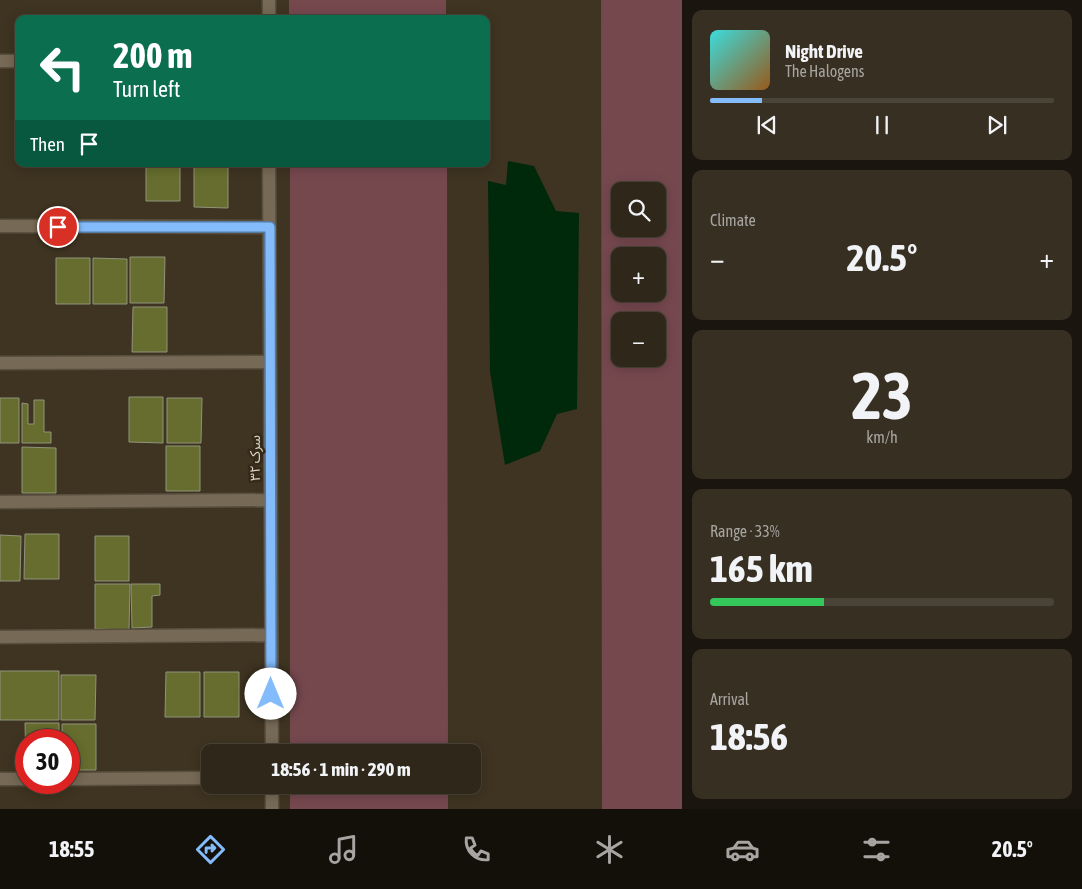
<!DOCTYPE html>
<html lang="en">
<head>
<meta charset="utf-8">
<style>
  body { margin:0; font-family:"Asap Condensed","Noto Sans Arabic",sans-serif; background:#372f22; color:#f1f3f6; height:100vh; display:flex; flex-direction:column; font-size:19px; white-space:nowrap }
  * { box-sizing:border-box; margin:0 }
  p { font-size:16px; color:#a7a5a2 }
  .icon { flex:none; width:28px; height:28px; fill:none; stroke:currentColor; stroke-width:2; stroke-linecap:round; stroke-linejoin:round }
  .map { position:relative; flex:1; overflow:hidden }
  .details { display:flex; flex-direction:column; gap:10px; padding:10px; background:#1a150e; width:400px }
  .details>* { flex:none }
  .top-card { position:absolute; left:15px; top:15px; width:475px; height:152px; border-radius:10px; box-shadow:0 2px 12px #0003,0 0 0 1px #4a4438; background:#0b6e4f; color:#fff; overflow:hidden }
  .buttons { position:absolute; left:611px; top:182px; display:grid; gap:10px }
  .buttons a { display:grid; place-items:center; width:55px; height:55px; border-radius:10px; background:#2f2719; box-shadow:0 2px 12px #0003,0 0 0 1px #4a4438; font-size:25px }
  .speed { position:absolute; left:15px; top:729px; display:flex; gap:10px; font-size:25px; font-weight:700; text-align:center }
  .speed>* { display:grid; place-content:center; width:65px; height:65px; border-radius:50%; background:#2f2719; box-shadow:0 2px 12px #0003,0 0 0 1px #4a4438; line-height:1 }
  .speed .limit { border:8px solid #d22; background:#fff; color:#111 }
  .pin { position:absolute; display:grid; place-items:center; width:42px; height:42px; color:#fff; margin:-21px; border:2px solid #fff; border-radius:50%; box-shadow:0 1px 5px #0007 }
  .me { position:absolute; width:55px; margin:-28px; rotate:0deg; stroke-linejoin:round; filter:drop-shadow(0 0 4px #0008) }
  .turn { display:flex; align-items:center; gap:18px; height:105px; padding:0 15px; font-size:22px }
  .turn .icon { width:65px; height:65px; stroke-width:2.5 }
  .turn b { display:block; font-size:35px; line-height:42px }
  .then { display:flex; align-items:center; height:48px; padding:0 15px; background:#0003; gap:10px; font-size:19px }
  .big { font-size:38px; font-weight:700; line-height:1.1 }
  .details .tile { flex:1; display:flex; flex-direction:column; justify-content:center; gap:8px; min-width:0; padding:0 18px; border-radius:10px; background:#372f22 }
  .details .dial { align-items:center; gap:0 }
  .dial b { font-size:65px; line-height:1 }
  .song { display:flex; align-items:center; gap:15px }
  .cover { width:60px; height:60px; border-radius:8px; background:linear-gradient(135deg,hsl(180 70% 55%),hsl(30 70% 35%)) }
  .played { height:5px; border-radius:2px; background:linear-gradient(90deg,#84bcfb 15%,#4a4438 15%) }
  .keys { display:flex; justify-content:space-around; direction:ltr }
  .heat { display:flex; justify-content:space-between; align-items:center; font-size:28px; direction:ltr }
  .charge { height:8px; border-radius:4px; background:linear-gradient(90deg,#34c759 33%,#4a4438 0) }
  .trip { position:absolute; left:201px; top:744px; width:280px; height:50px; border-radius:10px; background:#2f2719; box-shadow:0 2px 12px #0003,0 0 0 1px #4a4438; font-weight:700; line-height:50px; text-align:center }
  .tab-bar { display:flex; height:80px; justify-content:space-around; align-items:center; background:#13100a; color:#a7a5a2 }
  .tab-bar .icon { width:35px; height:35px }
  .tab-bar .active { color:#84bcfb }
  .tab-bar b { font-size:22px; color:#f1f3f6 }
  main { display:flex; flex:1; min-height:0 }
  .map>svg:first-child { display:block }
</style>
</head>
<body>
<main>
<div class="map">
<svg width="682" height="809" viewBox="0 0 682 809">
  <rect width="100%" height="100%" fill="#3f3421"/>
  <!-- green -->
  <path fill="#75484e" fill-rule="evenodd" d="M289,0H446V19H289Z
    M601,0H682V809H602ZM620,191H658V229H620ZM620,256H658V294H620ZM620,321H658V359H620Z
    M290,164H447L448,752H290Z
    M290,785H448V809H290Z"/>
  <!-- water -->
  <path fill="#00280b" d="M508,161L534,166L556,211L579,213L577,409L557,414L540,451L505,465L490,372L488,181L506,185Z"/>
  <!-- building -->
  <path fill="#666d2e" stroke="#90947c" d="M146,164H180V201H146Z
    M194,164H228V208L194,207Z
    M130,257H165L164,303H130Z
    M56,258H90V304H56Z
    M93,258L127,259V304H93Z
    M133,307H167V352H132Z
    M129,397H163V443L129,442Z
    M0,398H19V443H0Z
    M167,398H202L201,443H167Z
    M34,400H44V432H51V443H22V403L28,404V424H34Z
    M166,446H200V491H166Z
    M22,447L56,448V493H22Z
    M25,534H59V579H24Z
    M0,535L21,536L20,581H0Z
    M95,536H129V581H95Z
    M95,584H130L129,630L95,629Z
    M131,584H160V595L152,596V627L132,628Z
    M0,671H59V720H0Z
    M166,672H200V717H165Z
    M204,672H239V717H204Z
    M61,675H96L95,720H61Z
    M25,723H59V740H26V768Z
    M62,724H96V770H69V740H62Z"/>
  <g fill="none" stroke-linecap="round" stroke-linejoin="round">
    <defs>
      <path id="minor" d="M269,0V19
        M0,61H19
        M269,164L272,752
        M0,226L269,227
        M0,363L270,362
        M0,502L271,500
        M0,637L271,635
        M0,779H26
        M69,779L210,778
        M272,785V809"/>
    </defs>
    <!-- minor casing -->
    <use href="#minor" stroke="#594f3f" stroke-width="15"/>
    <!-- minor -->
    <use href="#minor" stroke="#766955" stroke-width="12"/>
  </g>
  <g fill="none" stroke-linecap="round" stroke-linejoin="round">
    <defs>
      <path id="route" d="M58,227H270L271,694"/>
    </defs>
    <!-- route casing -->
    <use href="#route" stroke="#567aa3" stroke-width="12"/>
    <!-- route -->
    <use href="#route" stroke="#84bcfb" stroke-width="9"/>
  </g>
  <g text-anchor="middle" stroke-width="5" stroke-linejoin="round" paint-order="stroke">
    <!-- street labels -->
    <g font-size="14" fill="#ddd6cb" stroke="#352a17">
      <text transform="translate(255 458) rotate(-90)" y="5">سرک ۳۲</text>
    </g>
  </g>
</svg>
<div class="buttons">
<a><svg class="icon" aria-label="search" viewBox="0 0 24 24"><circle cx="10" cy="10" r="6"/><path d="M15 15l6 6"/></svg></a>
<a>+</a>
<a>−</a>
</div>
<div class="speed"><div class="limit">30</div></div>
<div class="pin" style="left:58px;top:227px;background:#d93025"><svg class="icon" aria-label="arrive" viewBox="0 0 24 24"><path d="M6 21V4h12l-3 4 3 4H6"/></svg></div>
<svg class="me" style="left:271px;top:694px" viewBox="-20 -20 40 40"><circle r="19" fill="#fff"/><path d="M0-13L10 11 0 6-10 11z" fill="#84bcfb"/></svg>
<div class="trip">18:56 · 1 min · 290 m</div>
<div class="top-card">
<div class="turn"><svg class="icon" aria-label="left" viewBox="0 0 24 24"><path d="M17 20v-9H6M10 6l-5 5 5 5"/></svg><div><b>200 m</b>Turn left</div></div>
<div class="then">Then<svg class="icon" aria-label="arrive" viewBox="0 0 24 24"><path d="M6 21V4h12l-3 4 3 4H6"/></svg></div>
</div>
</div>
<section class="details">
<div class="tile">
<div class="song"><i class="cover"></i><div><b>Night Drive</b><p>The Halogens</p></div></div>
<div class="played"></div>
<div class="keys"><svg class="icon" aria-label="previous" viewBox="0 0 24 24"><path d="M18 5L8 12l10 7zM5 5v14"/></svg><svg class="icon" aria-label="pause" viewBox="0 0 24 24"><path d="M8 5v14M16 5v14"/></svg><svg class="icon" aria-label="next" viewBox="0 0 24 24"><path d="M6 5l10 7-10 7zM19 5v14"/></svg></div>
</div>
<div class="tile"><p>Climate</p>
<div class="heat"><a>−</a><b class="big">20.5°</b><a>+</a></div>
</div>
<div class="tile dial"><b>23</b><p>km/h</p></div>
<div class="tile"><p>Range · 33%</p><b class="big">165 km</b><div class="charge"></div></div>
<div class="tile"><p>Arrival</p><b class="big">18:56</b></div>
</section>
</main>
<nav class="tab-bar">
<b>18:55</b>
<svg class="icon active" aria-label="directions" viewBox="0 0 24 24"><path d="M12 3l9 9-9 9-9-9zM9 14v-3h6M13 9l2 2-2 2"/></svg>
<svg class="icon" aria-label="music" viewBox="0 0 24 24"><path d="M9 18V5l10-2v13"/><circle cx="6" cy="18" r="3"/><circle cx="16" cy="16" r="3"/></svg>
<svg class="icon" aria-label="phone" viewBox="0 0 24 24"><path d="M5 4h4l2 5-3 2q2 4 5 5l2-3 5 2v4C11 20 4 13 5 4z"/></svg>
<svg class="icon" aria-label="climate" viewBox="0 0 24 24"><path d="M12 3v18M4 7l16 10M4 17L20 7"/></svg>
<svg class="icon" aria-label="car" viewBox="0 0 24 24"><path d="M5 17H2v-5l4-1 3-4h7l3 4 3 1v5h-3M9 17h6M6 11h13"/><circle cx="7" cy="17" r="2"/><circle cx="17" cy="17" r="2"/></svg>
<svg class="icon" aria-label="filters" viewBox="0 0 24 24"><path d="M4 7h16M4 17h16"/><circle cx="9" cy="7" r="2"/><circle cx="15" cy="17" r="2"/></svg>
<b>20.5°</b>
</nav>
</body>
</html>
